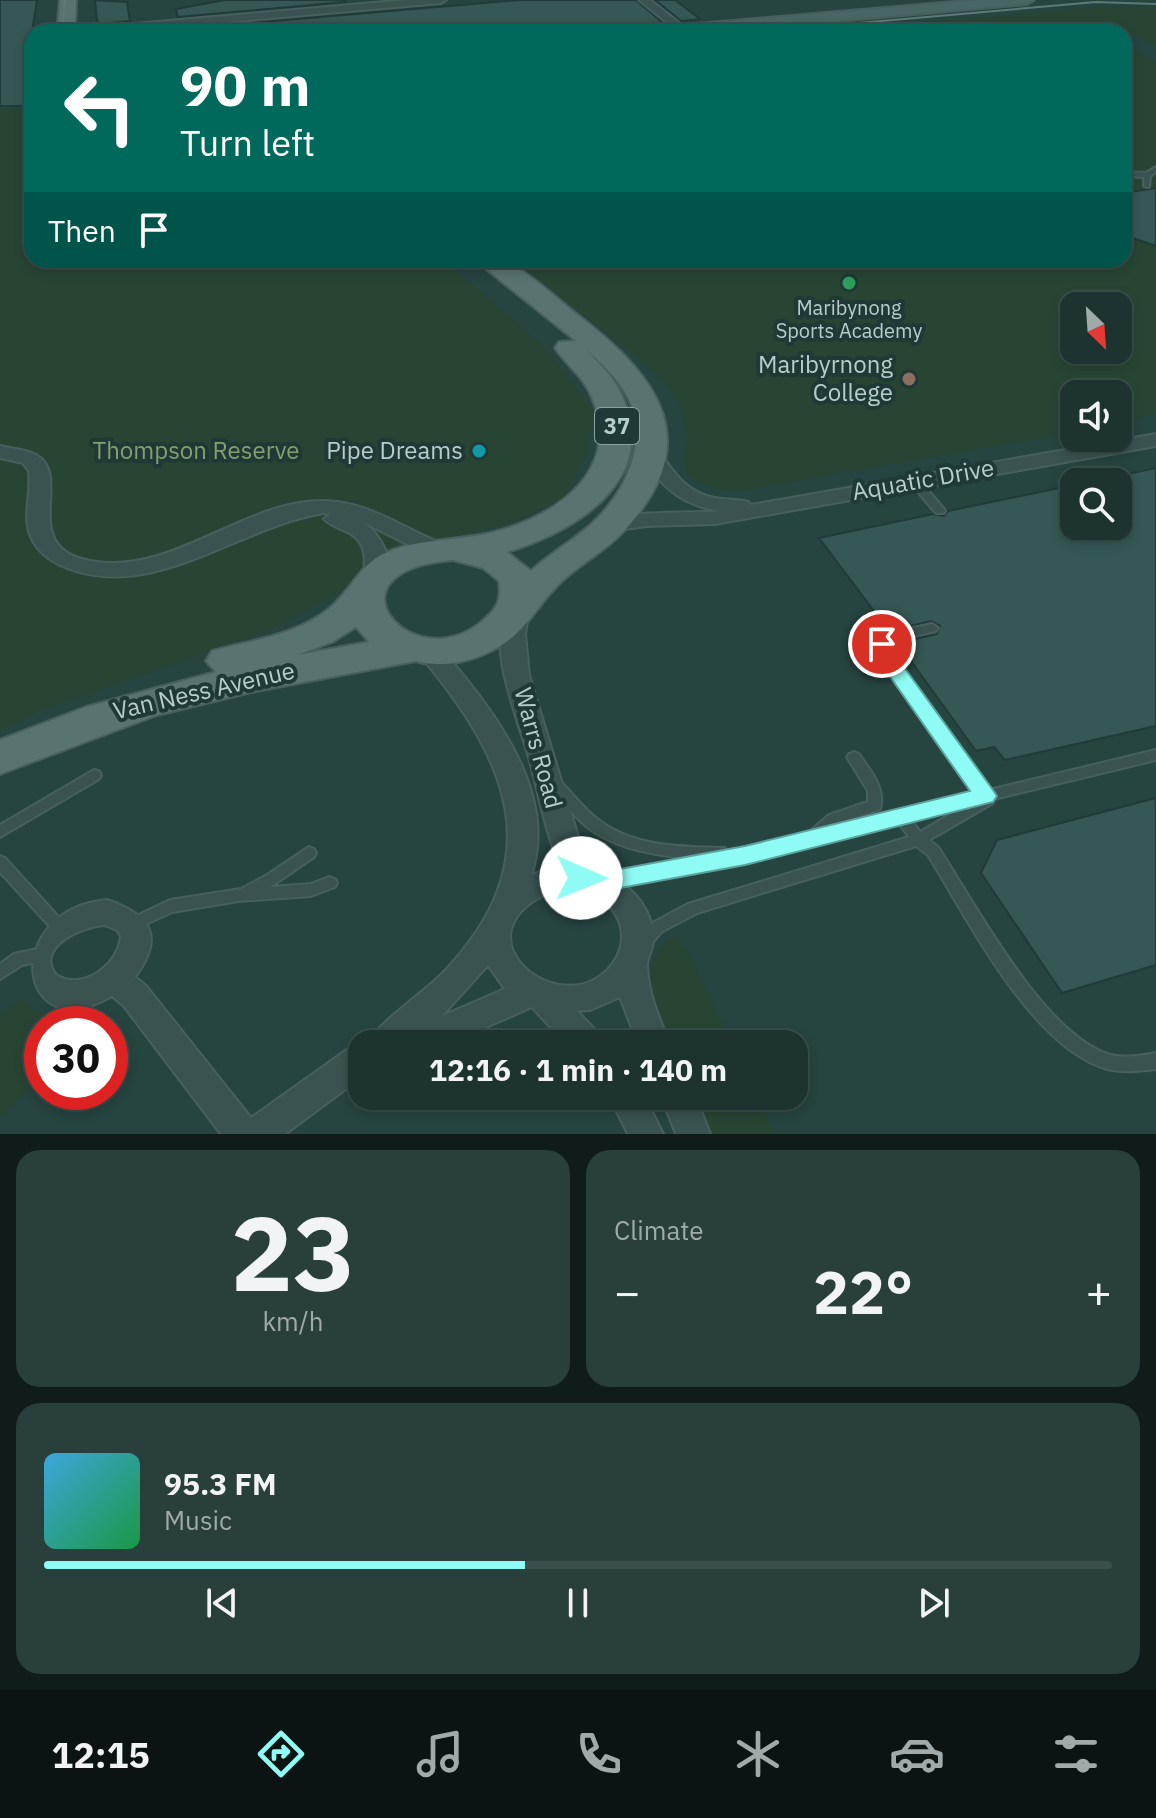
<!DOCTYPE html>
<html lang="en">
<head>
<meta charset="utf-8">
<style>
  body { margin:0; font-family:"IBM Plex Sans",sans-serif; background:#293f3c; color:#f1f3f6; height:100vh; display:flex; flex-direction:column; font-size:30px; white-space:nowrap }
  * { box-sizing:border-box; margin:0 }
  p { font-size:26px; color:#a0aaab }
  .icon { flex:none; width:44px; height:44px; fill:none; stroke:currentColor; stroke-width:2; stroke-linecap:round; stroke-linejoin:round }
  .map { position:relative; height:1134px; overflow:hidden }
  .details { display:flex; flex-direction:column; gap:16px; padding:16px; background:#0f1c1a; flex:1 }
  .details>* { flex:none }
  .hud { position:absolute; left:24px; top:24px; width:1108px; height:244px; border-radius:24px; box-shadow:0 4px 12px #0003,0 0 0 2px #3a4e4c; background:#00695c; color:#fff; overflow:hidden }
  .needle { width:52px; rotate:155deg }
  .tools { position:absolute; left:1060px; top:292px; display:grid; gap:16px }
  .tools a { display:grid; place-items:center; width:72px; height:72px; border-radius:16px; background:#1c3330; box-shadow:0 4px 12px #0003,0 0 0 2px #3a4e4c; font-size:40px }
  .speed { position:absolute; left:24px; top:1006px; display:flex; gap:16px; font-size:40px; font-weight:700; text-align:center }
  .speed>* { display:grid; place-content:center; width:104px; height:104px; border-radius:50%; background:#1c3330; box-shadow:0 4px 12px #0003,0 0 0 2px #3a4e4c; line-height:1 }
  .speed .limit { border:12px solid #d22; background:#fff; color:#111 }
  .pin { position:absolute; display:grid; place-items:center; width:68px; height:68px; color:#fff; margin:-34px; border:4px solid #fff; border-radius:50%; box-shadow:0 2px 8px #0007 }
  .me { position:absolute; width:88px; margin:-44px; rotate:91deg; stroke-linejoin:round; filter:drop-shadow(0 0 6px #0008) }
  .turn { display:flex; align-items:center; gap:28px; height:168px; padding:0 24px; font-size:36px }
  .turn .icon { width:104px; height:104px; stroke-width:2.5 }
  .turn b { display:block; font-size:56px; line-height:68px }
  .then { display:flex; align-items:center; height:76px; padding:0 24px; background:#0003; gap:16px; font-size:30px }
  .big { font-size:60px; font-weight:700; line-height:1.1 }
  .details .card { flex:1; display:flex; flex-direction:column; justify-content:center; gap:12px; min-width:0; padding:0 28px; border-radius:24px; background:#293f3c }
  .details .dial { align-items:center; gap:0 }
  .dial b { font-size:104px; line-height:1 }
  .song { display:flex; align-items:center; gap:24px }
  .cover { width:96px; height:96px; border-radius:12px; background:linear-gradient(135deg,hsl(200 70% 55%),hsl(140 70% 35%)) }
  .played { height:8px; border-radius:4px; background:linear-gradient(90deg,#8efcf4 45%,#3a4e4c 45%) }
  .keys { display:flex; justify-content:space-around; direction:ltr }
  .heat { display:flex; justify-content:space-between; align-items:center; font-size:44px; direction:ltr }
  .details .tiles { flex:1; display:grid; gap:16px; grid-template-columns:1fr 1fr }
  .card:last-child { grid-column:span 2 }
  .trip { position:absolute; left:348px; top:1030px; width:460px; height:80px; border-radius:24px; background:#1c3330; box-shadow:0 4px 12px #0003,0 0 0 2px #3a4e4c; font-weight:700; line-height:80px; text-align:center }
  .menu { display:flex; height:128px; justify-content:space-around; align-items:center; background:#0b1413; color:#a0aaab }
  .menu .icon { width:56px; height:56px }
  .menu .on { color:#8efcf4 }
  .menu b { font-size:36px; color:#f1f3f6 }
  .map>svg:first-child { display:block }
</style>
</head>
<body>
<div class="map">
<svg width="1156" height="1134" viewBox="0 0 1156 1134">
  <rect width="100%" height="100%" fill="#264440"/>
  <!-- green -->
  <path fill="#284534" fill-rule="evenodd" d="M1123,5L1156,8V45L1080,9Z
    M1076,8L1124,32H816L1058,11Z
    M1124,44L1156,61V413L1118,422V394H1074V432L744,490C725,490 687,488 684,462C683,454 688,446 687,437C685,414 672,391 658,374L514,260H1124ZM1074,306H1118V350H1074Z
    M32,109V260H444L541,344L594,410L588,452L563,498L518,521L390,552L342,591L272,629L36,712L0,732V110Z
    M677,936L691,957L732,1044H671C649,1011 632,960 677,936Z
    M20,1000L48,1017L96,1016L88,1024H42V1074L0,1120V1016Z
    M696,1096H757L774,1134H711Z"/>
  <!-- building -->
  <path fill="#355854" stroke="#213b38" stroke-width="2" d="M0,0H37L32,32V84H29L26,106H0Z
    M95,0L127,2L130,21L100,24L97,21Z
    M225,0H344L345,2L178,17L176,9Z
    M520,0H636L663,23L559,32H340V24L264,32H182V29Z
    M655,0H675L700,19L681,21Z
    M1156,188V246L1124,235V193Z
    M1156,468V726L1005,760L994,747L976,751L898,643L937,634L940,626L931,621L889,631L819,538L933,514L944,516L948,511L1074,485V526H1118V476Z
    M1156,798V965L1062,993L981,873L997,840Z"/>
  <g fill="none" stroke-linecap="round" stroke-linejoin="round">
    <defs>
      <path id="lane" d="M1156,167V172L1150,176L1149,187L1144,186V177L1124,176V172L1146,173Z
        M915,479L919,480L944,509L945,511L944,513H936L911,484L910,482L911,480Z
        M932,624L938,628L936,631L897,640L888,646L889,650L989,790L1156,750V760L994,799L993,803L929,840L938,847C976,905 1041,1030 1107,1054C1122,1059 1141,1056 1156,1053V1069C1140,1071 1123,1073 1107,1069C1031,1047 968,919 928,855L916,846L697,913L661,932L648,948L643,949L638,948L635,943L651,924L688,904L909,837L899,823L745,861L603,888L598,886L596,882L598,878L603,876L696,859C659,856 616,850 586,826C573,815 562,801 550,789L548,785L550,781L555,780L560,781C572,793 582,807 596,818C631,847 681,847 724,848L730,852L807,834L829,815L868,802V791L847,757L849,754L854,752L859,754C870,771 886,787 880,809L839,823L832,828L977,793L877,651C877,649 875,646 876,644C880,632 921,627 932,624ZM961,808L920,832L911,820Z
        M94,770L99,771L101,775L99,779L0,837V825Z
        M309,847L314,849L316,853L314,857L270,887L311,884L330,877L335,879L337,883L335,887L311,896L239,901L172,912L131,931L126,929L124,925L126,921L170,900L241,889L267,875Z
        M0,856L5,858L64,923L66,927L64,931L59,933L54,931L0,872Z
        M37,949L42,951L45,956L42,961L22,965L0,979V964L14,954Z"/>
      <path id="street" d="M407,0H446L441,3L113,32H72L77,29Z
        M639,0H650L688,30L679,32Z
        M1156,434V446L715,524L646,526L611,531L600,525C614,509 695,514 720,511C680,505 660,486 640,452L650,446L657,448C672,471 686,493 715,498C726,500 737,499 748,502L751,505Z
        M0,446C11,449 26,449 36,455C75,476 13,552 97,562C180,573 255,491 337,502C376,507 409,531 445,545L448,550L437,557L429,555L363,522C381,535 396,561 384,583H368C362,572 368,557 361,544C353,529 334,530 324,519L330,514L324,513C240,526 154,602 67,568C52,562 38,553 31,537C22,517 32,492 29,471L23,463L0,458Z
        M516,607L524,610L528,615L525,634L529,675L583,853L592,871C625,877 654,906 653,941C653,949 647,957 647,965C648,994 659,1018 670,1044H638L620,997L590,1010L577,1011L598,1033L603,1044H566L532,1007L447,1044H367C376,1025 423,993 442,974C552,860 510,763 420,655L416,649L420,643H436C488,703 560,790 531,875L560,866C546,833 540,799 531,765C521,726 485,646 508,610ZM558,889C568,890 579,891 589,894C621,904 633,941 610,967C559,1026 446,931 558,889ZM488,965L505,989L442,1016Z
        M107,900C151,915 165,936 135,977L146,986L251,1118L351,1047L362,1043L365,1044H362V1077L285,1134H221L124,1006L112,996C16,1051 0,910 107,900ZM105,925L117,930L121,936C119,964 83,992 56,975C34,946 84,926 105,925Z
        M609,1096H644L663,1134H628Z
        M661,1096H695L710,1134H676Z"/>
      <path id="secondary" d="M978,0H1034L1027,4L714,32H654L662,27Z"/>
      <path id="primary" d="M60,0H76L75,32H57Z
        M475,260C484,260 498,258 506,261C526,270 560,301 579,316C661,379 706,443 623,532C604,552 580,564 561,582C546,596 535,614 522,628C498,655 450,671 416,661L256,691L157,715L0,774V740L86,707L216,672L206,661L212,651C252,640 299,635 331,607C350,591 359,567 381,555C417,537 457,542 494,532C561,515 626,466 589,391C581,375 565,363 555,348L559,342L576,341ZM585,348C599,362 616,376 626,394C652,439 625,495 589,526C571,542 549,554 531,571L507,552C582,529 666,475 617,386C609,372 595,360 585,348ZM453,560L483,568L499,581C502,602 496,610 480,623C411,678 319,571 453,560ZM356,627L369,642L297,655L332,642Z"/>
    </defs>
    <!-- lane casing -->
    <use href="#lane" stroke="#475f5d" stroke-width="4"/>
    <!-- street casing -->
    <use href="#street" stroke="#475f5d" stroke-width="4"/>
    <!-- secondary casing -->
    <use href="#secondary" stroke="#475f5d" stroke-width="4"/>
    <!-- primary casing -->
    <use href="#primary" stroke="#475f5d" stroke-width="4"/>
    <!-- lane -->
    <use href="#lane" fill="#3a5351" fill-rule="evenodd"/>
    <!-- street -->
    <use href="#street" fill="#3a5351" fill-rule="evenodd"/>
    <!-- secondary -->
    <use href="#secondary" fill="#486664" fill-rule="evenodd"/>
    <!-- primary -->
    <use href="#primary" fill="#597370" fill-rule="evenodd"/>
    <!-- tram -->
    <path stroke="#5c7a77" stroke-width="2" d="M62,32L65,0
      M757,32L1096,2L1156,4"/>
  </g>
  <!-- route -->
  <path fill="#8efcf4" stroke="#5ca49f" stroke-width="2" d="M882,638L889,640L896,656L993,790L997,796L993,802L745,865L599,892L573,884L570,878L573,871L581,868L599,873L745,846L970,791L877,658L872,644Z"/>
  <!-- markers -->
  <circle fill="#2e9e5b" stroke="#1f3936" stroke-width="3" cx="849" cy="283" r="8"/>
  <circle fill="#8d6e63" stroke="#1f3936" stroke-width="3" cx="909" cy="379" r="8"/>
  <circle fill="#0f9aa8" stroke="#1f3936" stroke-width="3" cx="479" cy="451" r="8"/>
  <g text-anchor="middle" stroke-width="8" stroke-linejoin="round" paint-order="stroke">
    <!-- far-poi labels -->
    <g font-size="20" fill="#b8cdcb" stroke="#1f3936">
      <text x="849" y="315">Maribynong<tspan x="849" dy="23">Sports Academy</tspan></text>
    </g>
    <!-- shield labels -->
    <rect fill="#1f3936" stroke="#8aa19e" stroke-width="2" x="595" y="408" width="44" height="36" rx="6"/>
    <g font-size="22" font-weight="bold" fill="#b8cdcb">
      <text x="617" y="434">37</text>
    </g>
    <!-- poi labels -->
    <g font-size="24" fill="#b8cdcb" stroke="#1f3936" text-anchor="end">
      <text x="893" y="373">Maribyrnong<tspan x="893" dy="28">College</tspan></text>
      <text x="463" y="459">Pipe Dreams</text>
    </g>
    <!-- park labels -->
    <g font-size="24" fill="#849e6e" stroke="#1f3936">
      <text x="196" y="459">Thompson Reserve</text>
    </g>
    <!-- street labels -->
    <g font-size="24" fill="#b8cdcb" stroke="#1f3936">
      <text transform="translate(923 480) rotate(-10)" y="8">Aquatic Drive</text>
      <text transform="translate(204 691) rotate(-13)" y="8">Van Ness Avenue</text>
      <text transform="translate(538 748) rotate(75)" y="8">Warrs Road</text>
    </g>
  </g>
</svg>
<div class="tools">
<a><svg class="needle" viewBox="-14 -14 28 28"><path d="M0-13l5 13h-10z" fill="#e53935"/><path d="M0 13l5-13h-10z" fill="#a0aaab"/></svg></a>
<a><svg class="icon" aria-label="sound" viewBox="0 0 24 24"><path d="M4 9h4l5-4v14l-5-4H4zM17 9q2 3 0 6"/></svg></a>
<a><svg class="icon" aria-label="search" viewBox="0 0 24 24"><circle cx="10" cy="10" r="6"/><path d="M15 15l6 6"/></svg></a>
</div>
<div class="speed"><div class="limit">30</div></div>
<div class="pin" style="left:882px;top:644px;background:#d93025"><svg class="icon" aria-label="arrive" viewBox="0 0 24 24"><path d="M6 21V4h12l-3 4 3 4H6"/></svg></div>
<svg class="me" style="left:581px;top:878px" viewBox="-20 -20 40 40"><circle r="19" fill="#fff"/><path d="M0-13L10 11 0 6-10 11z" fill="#8efcf4"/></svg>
<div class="trip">12:16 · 1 min · 140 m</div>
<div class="hud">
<div class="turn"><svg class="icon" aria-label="left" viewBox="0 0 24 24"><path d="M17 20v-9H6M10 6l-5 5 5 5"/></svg><div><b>90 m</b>Turn left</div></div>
<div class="then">Then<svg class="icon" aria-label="arrive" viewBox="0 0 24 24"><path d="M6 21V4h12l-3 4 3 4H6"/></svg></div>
</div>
</div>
<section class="details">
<div class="tiles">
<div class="card dial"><b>23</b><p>km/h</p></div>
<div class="card"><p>Climate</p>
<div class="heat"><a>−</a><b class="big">22°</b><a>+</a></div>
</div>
<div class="card">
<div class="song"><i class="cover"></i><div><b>95.3 FM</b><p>Music</p></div></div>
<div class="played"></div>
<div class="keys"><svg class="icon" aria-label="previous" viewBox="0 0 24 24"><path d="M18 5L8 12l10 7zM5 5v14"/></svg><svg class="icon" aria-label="pause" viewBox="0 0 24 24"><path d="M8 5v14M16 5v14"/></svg><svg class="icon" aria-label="next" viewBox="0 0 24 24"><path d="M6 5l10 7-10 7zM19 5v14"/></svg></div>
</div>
</div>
</section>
<nav class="menu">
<b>12:15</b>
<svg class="icon on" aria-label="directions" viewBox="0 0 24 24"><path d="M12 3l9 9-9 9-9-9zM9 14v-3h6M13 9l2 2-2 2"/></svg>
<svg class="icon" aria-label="music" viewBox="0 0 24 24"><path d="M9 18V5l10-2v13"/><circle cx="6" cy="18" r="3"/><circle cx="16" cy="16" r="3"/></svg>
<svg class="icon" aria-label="phone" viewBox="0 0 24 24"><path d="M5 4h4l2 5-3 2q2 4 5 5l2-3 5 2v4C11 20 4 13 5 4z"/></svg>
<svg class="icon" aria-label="climate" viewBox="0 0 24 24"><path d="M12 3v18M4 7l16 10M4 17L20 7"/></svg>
<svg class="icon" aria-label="car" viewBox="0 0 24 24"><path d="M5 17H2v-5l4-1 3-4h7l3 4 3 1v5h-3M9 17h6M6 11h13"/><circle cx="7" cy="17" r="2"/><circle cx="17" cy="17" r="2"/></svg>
<svg class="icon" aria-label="filters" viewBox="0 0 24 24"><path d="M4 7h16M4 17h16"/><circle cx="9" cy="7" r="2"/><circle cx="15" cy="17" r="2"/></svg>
</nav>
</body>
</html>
